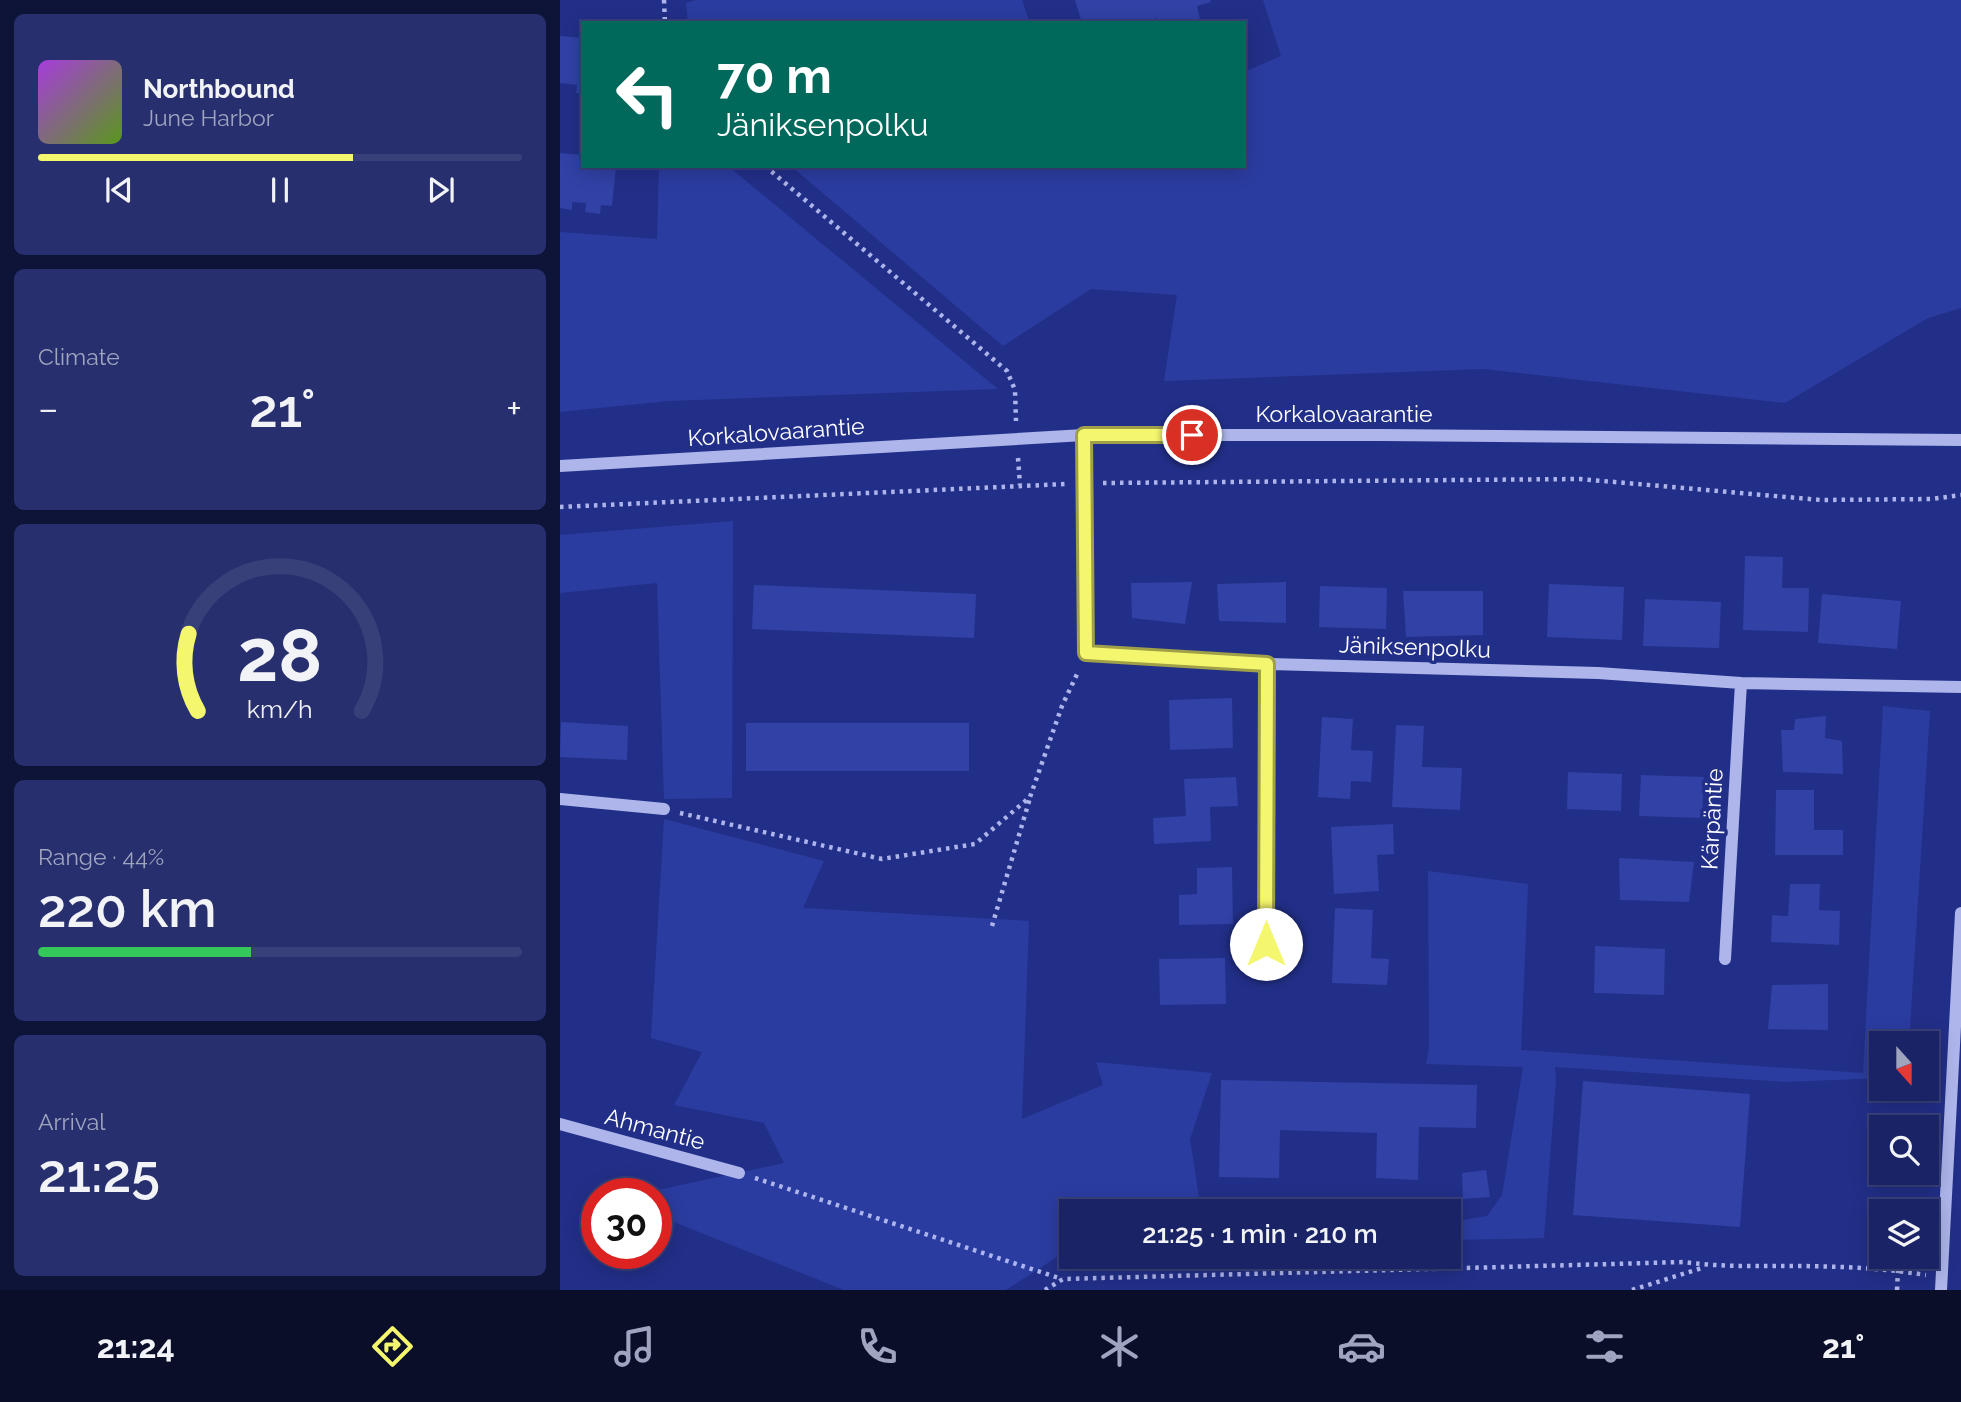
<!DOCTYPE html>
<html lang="en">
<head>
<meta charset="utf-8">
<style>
  body { margin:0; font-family:Raleway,sans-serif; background:#272f6f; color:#f1f3f6; height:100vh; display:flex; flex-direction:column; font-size:26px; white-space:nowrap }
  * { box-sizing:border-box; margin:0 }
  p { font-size:23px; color:#9fa4bf }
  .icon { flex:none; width:38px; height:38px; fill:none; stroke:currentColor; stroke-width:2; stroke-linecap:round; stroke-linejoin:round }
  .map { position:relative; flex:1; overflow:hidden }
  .side { display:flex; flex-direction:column; gap:14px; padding:14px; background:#0e1338; width:560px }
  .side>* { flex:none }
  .guide { position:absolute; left:21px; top:21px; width:665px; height:147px; border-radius:0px; box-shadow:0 4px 18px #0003,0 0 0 2px #38407a; background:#00695c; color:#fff; overflow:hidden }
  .needle { width:46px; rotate:159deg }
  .buttons { position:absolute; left:1309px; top:1031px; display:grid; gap:14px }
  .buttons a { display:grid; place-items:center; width:70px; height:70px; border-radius:0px; background:#1a2366; box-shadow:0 4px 18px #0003,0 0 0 2px #38407a; font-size:35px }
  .speed { position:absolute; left:21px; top:1178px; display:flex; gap:14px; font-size:35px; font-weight:700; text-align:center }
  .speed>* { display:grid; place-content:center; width:91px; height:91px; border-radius:50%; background:#1a2366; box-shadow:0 4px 18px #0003,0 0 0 2px #38407a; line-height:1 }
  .speed .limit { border:10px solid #d22; background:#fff; color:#111 }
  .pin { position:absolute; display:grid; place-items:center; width:60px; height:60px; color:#fff; margin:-30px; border:4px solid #fff; border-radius:50%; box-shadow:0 2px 7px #0007 }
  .me { position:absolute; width:77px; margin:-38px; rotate:0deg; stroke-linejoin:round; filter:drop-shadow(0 0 5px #0008) }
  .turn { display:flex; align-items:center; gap:24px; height:147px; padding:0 21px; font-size:32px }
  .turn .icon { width:91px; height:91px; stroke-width:2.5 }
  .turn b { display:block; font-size:49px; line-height:60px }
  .big { font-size:52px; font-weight:600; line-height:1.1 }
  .side .widget { flex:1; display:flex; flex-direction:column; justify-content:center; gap:10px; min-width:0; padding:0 24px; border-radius:10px; background:#272f6f }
  .side .dial { align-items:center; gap:0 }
  .dial svg { height:182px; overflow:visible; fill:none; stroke:#38407a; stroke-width:7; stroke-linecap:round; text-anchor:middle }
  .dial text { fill:#f1f3f6; stroke:none }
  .song { display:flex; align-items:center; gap:21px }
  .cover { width:84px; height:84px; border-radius:10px; background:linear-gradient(135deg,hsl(280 70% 55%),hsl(90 70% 35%)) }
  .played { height:7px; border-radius:4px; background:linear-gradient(90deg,#f4f66e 65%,#38407a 65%) }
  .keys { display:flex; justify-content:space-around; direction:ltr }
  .heat { display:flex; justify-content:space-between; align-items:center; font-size:38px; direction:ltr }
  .charge { height:10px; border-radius:5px; background:linear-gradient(90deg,#34c759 44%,#38407a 0) }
  .trip { position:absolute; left:499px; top:1199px; width:402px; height:70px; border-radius:0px; background:#1a2366; box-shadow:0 4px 18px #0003,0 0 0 2px #38407a; font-weight:600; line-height:70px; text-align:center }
  .menu { display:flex; height:112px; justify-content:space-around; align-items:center; background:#0a0e29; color:#9fa4bf }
  .menu .icon { width:49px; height:49px }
  .menu .active { color:#f4f66e }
  .menu b { font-size:32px; color:#f1f3f6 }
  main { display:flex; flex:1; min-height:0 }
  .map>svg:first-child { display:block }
</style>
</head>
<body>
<main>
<section class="side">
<div class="widget">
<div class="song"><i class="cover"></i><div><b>Northbound</b><p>June Harbor</p></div></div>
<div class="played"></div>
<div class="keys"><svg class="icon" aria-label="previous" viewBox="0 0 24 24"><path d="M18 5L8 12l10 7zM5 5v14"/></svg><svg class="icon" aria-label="pause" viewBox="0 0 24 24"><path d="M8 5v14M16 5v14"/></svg><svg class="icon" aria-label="next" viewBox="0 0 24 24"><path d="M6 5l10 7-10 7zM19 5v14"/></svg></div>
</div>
<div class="widget"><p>Climate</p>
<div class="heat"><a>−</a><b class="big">21°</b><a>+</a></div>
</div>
<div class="widget dial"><svg viewBox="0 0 100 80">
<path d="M14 69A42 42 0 1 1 86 69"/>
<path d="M14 69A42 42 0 0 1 10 35" stroke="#f4f66e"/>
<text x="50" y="56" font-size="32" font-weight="700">28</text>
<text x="50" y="72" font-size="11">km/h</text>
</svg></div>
<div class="widget"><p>Range · 44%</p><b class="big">220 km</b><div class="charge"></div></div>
<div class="widget"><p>Arrival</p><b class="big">21:25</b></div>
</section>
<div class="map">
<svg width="1401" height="1290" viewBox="0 0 1401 1290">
  <rect width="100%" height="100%" fill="#222f88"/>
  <!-- green -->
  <path fill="#2b3ca0" d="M136,0H462L470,23H128L126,3Z
    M703,0H1401V308L1368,318L1225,403L923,369L604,381L617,295L531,289L443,346L231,166H684V72L721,56Z
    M99,166H168L438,389L108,401L0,412V232L97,239Z
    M173,521L172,798L104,799L97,583L0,593V535Z
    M1323,706L1370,711L1349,1043H1321V1078L1226,1082L995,1067L996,1079L984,1238L889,1240V1222L927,1216L942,1195L963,1067L866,1064L869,1049L868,871L968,884L961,1050L1303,1073Z
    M104,819L264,861L243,908L469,921L462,1119L543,1085L536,1062L652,1073L630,1139L639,1197L663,1211H511V1248L446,1290H284L96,1215V1194H79L224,1163L204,1123L114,1105L142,1052L91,1038Z"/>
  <!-- building -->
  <path fill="#3141a5" d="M515,0H650L651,2L637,6L641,23H599L597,18L579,23H522Z
    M0,36L23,38V93H16L17,85L0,83Z
    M0,153L23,155V166H56L52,206L41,205L40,214L25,212L26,203L12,202V210L0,208Z
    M1185,556L1223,557L1222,588H1249L1248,632L1183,630Z
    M632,582L625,624L572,618L571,583Z
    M726,582V623L659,621L657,584Z
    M989,584L1064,587L1062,640L987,637Z
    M194,585L416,594L414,638L192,629Z
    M760,586L827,588L826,629L759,627Z
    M843,591H923V635L846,637Z
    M1262,594L1341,601L1337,649L1258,643Z
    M1085,599L1161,602L1159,648L1083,646Z
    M672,698L673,748L610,750L609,700Z
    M1266,716L1265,738L1282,741L1283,774L1223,772L1221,730H1234L1235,719Z
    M762,717L793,719L791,750L813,751L811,782L791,781L790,799L758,797Z
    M1,722L68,726L67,760L0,757Z
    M186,723H409V771H186Z
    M836,725L864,726L862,767L902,768L900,810L832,807Z
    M1008,772L1062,774L1061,811L1007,809Z
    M1081,775L1144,777L1142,818L1079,816Z
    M676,777L678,806L650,807L651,841L594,844L593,818L626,816L624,779Z
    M1216,790H1254V830H1283V855H1215Z
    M833,824L834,854L817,855L819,891L774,894L771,827Z
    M1059,858L1134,862L1129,902L1060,900Z
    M672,867L673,924L619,925V895L637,894V868Z
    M1230,884H1260L1259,910L1280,911L1279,945L1211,942L1212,915L1228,916Z
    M775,908L813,910L811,958L829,959L827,985L772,983Z
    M1035,946L1105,949L1104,995L1034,993Z
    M665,958L666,1004L600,1005L599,959Z
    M1268,984V1030L1208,1029L1212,985Z
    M661,1080L917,1085L916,1128L859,1127L858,1180L816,1178L817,1133L720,1130L719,1178L659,1177Z
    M1023,1081L1190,1094L1180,1227L1013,1215Z
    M926,1170L930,1197L903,1199L902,1173Z"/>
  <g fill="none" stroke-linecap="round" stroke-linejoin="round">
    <!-- path -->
    <path stroke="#adb5ea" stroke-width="4.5" stroke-dasharray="3.5 5" stroke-linecap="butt" d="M104,0L105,23
      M205,166L447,371L455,390L456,421
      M458,458L460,485
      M543,483L1020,479L1261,500L1372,499L1401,495
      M0,507L506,484
      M120,813L322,859L415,844L470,797L502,706L519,670
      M432,926L470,798
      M195,1178L502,1279
      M485,1290L503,1279L1124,1262C1159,1267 1195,1266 1231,1266C1276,1266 1322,1268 1366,1275
      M1072,1290L1145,1267
      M1337,1290L1338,1270"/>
    <!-- minor -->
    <path stroke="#adb5ea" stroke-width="12" d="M524,435L526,654L707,664L1038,673L1181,683L1401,687
      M0,466L524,435H821L1401,440
      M0,799L104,809
      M706,944L707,664
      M1165,959L1181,683
      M0,1124L179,1173
      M1381,1290L1401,913"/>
  </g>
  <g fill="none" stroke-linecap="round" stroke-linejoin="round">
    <defs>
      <path id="route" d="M632,435H524L526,653L707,664L706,944"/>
    </defs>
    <!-- route casing -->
    <use href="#route" stroke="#9fa048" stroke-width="18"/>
    <!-- route -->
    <use href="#route" stroke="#f4f66e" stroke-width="12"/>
  </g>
  <g text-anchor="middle" stroke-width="7" stroke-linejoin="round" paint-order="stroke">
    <!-- street labels -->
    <g font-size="23" fill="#fff" stroke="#222f88">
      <text x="784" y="422">Korkalovaarantie</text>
      <text transform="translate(216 432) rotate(-4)" y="8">Korkalovaarantie</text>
      <text transform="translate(855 647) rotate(2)" y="8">Jäniksenpolku</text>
      <text transform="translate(1152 819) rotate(-87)" y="8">Kärpäntie</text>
      <text transform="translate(95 1129) rotate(15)" y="8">Ahmantie</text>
    </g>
  </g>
</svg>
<div class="buttons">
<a><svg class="needle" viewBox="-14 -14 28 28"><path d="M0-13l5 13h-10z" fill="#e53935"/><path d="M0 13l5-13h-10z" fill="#9fa4bf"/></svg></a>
<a><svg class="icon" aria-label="search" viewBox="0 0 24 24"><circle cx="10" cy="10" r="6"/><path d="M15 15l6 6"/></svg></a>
<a><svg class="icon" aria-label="layers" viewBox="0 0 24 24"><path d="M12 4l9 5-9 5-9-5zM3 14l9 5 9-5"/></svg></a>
</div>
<div class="speed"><div class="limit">30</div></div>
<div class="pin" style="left:632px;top:435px;background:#d93025"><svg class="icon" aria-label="arrive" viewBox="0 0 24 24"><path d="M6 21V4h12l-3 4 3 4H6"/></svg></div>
<svg class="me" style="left:706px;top:944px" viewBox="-20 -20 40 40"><circle r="19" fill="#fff"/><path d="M0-13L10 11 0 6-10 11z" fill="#f4f66e"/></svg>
<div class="trip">21:25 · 1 min · 210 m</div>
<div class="guide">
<div class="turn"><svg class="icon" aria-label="left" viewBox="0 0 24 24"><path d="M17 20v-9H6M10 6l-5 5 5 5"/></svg><div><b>70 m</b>Jäniksenpolku</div></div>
</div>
</div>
</main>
<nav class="menu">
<b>21:24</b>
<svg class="icon active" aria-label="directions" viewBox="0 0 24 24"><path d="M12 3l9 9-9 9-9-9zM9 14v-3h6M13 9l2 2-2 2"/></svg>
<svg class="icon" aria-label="music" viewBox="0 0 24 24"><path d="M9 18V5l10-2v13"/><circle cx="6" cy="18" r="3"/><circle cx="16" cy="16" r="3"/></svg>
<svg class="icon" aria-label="phone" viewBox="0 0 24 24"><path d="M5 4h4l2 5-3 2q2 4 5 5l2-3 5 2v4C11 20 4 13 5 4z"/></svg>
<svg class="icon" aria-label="climate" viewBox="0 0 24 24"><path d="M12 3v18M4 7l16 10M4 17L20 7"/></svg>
<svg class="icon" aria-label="car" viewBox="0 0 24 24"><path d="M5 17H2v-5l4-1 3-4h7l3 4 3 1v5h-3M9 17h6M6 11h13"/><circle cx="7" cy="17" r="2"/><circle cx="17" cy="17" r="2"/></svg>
<svg class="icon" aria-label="filters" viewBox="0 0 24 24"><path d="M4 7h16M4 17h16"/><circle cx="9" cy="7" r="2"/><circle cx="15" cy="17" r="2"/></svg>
<b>21°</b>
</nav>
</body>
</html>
